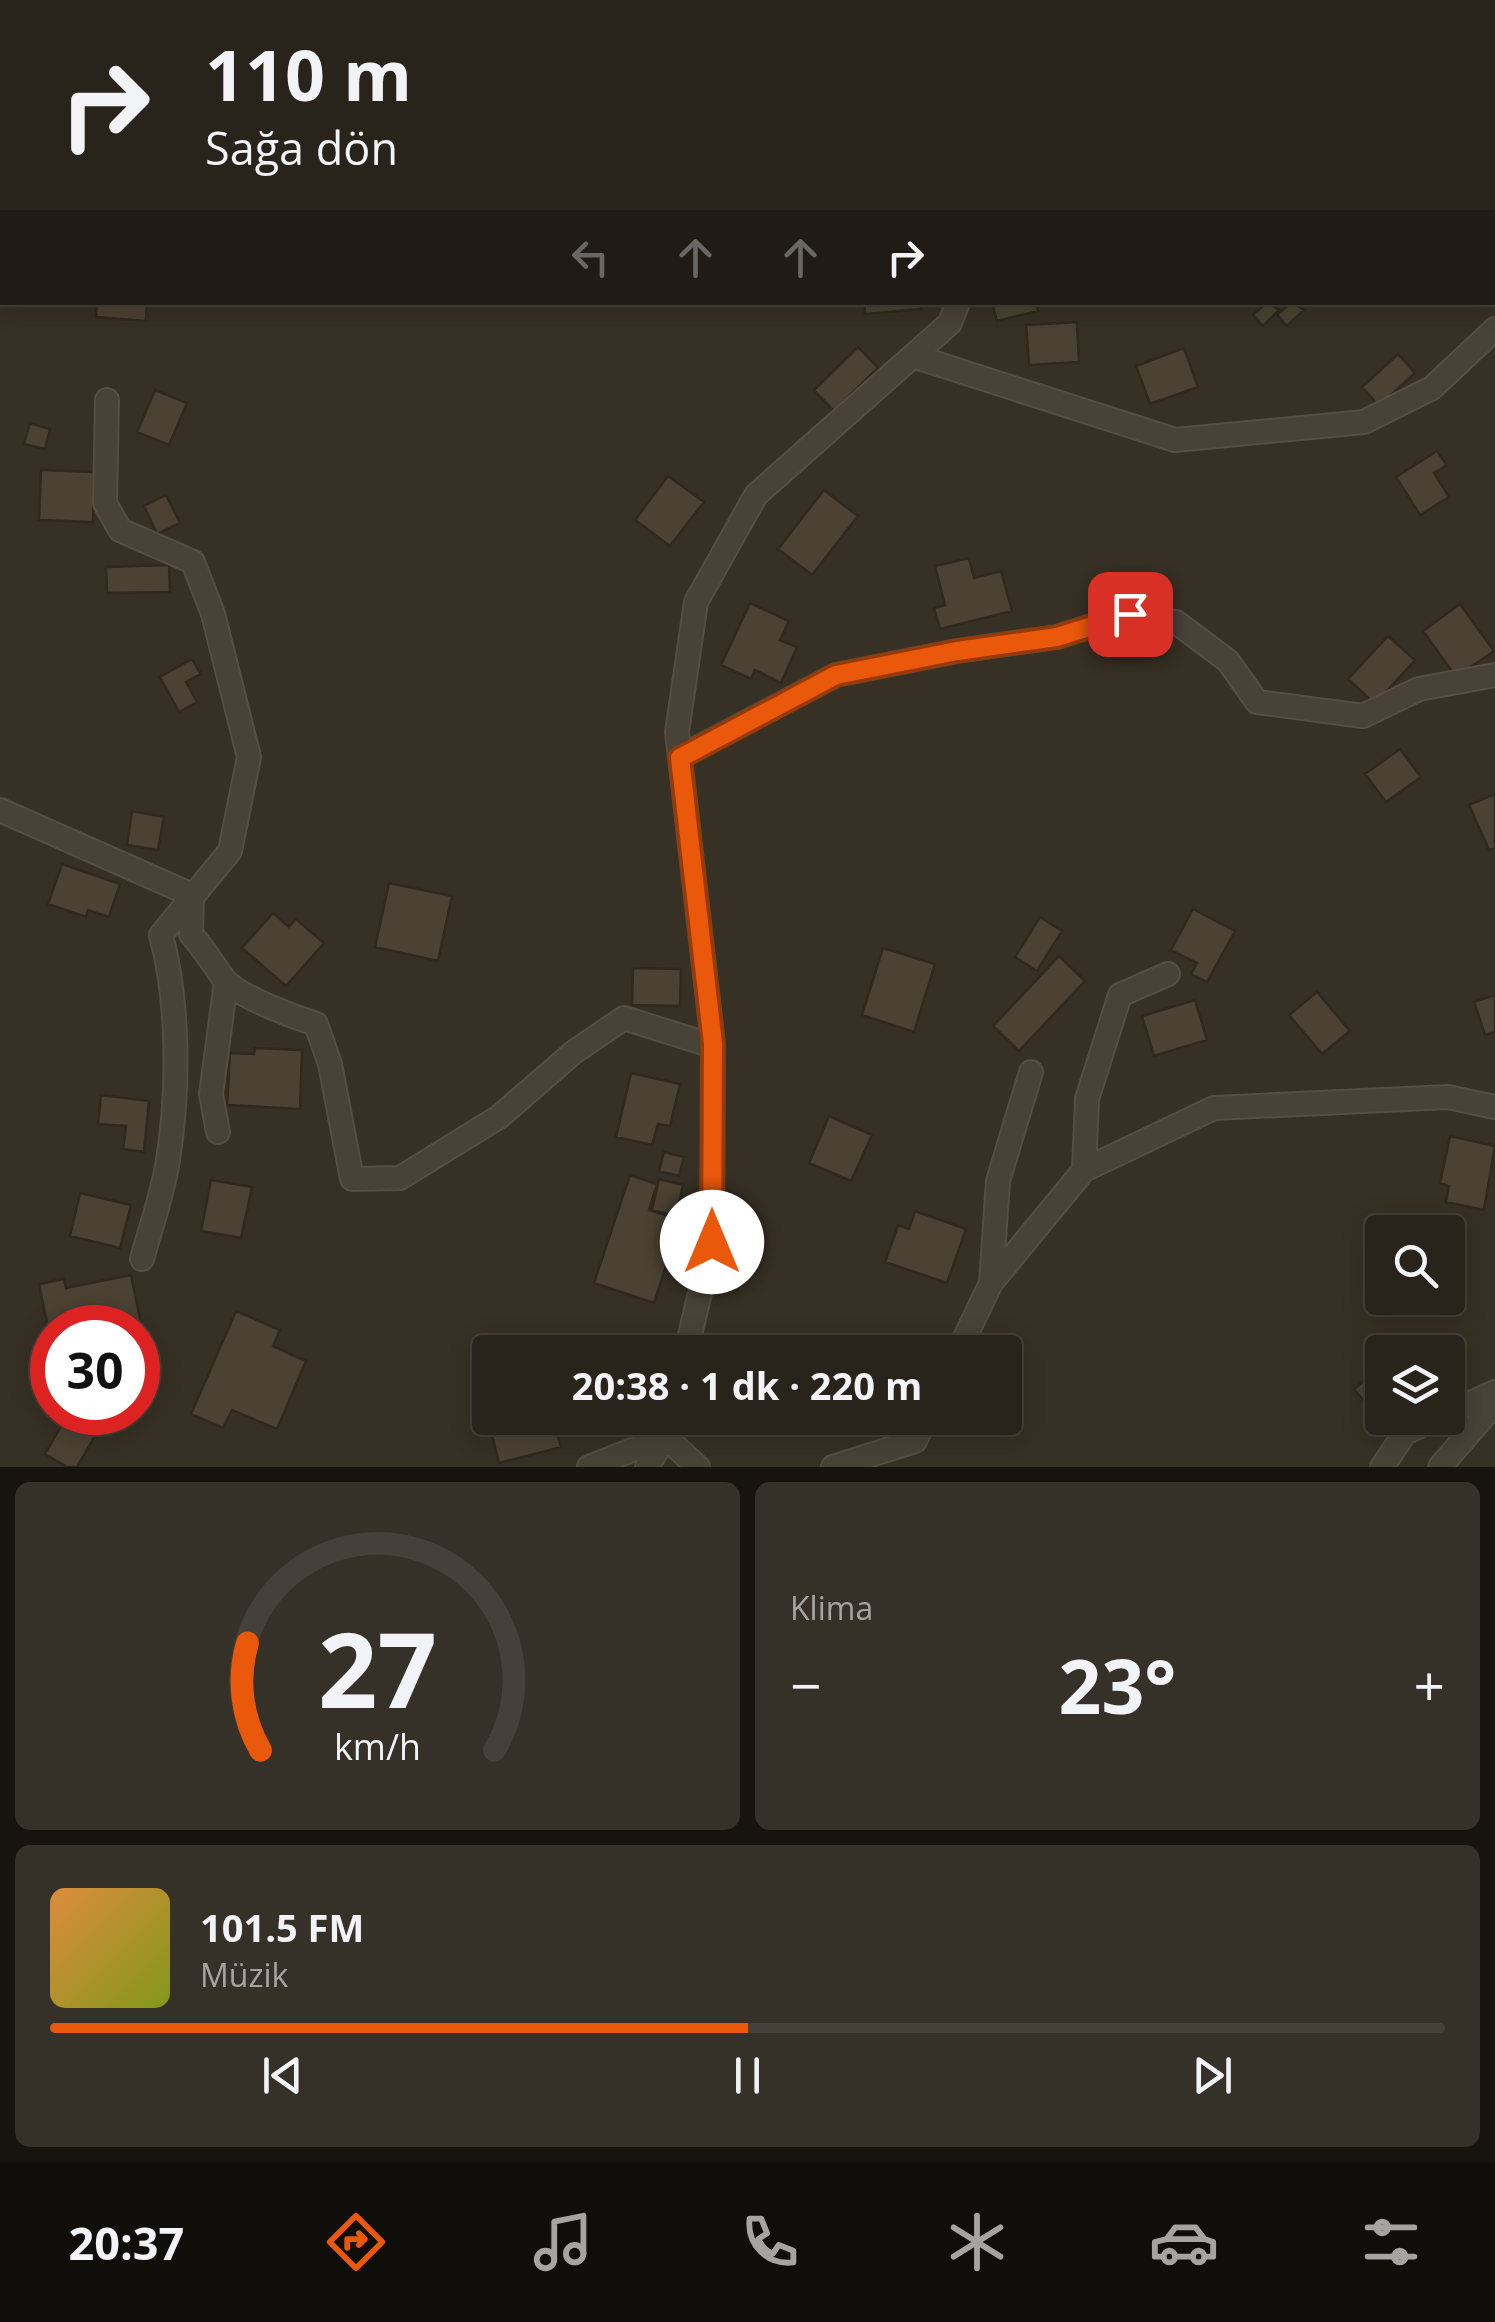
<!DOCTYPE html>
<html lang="tr">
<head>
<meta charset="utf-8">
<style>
  body { margin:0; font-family:"Open Sans",sans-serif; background:#353028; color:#f1f3f6; height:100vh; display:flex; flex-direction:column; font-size:38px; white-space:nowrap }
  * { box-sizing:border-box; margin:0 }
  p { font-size:32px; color:#a5a4a3 }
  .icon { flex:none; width:55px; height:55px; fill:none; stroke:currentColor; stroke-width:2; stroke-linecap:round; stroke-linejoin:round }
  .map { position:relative; height:1467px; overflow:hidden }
  .panel { display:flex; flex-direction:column; gap:15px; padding:15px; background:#17140f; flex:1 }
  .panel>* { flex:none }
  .guide { position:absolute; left:0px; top:0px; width:1495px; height:305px; box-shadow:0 5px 25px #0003,0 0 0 2px #45413a; background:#29241b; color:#f1f3f6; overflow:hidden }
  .tools { position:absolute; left:1365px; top:1215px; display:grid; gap:20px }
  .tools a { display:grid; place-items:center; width:100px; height:100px; border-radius:10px; background:#29241b; box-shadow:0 5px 25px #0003,0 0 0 2px #45413a; font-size:50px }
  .speed { position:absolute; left:30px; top:1305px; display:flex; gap:20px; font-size:50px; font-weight:700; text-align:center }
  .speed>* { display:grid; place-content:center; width:130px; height:130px; border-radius:50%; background:#29241b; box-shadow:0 5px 25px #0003,0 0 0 2px #45413a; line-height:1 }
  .speed .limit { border:15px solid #d22; background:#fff; color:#111 }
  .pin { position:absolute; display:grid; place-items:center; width:85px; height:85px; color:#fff; margin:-42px; border-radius:20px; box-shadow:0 5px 15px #0006 }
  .me { position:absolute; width:110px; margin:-55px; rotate:0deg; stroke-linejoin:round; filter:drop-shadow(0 0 8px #0008) }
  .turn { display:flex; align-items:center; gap:35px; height:210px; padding:0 40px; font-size:45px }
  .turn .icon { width:130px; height:130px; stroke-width:2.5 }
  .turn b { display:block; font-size:70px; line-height:85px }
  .lanes { display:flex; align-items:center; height:95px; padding:0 40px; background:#0003; justify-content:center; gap:50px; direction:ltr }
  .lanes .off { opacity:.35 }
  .big { font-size:75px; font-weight:700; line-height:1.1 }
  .panel .widget { flex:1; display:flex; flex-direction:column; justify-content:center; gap:15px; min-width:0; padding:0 35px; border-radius:15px; background:#353028 }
  .panel .dial { align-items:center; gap:0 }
  .dial svg { height:260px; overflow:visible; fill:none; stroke:#45413a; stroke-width:7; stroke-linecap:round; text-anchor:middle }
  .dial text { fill:#f1f3f6; stroke:none }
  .song { display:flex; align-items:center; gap:30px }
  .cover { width:120px; height:120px; border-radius:15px; background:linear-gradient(135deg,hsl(30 70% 55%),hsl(70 70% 35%)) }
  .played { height:10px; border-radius:5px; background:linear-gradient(90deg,#ea580c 50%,#45413a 50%) }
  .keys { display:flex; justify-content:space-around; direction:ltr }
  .heat { display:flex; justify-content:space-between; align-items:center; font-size:55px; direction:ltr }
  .panel .tiles { flex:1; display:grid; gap:15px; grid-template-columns:1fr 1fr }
  .widget:last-child { grid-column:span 2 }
  .trip { position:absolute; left:472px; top:1335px; width:550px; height:100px; border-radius:10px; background:#29241b; box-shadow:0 5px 25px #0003,0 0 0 2px #45413a; font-weight:700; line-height:100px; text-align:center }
  .tabs { display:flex; height:160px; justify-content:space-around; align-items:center; background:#100e0b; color:#a5a4a3 }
  .tabs .icon { width:70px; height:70px }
  .tabs .current { color:#ea580c }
  .tabs b { font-size:45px; color:#f1f3f6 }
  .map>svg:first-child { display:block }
</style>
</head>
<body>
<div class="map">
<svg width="1495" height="1467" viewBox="0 0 1495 1467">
  <rect width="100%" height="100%" fill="#373024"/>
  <!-- building -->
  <path fill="#4b4233" stroke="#2f291e" stroke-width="2.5" d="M97,302H147L146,321L96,317Z
    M864,302H920L921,309L865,314Z
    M992,302H1036L1038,311L997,321Z
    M1267,302L1279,310L1263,326L1253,315Z
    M1291,302L1304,310L1287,326L1277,315Z
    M1077,322L1079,362L1029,365L1026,325Z
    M858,347L878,368L834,411L814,390Z
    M1184,348L1198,387L1150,404L1136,366Z
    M1398,354L1415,373L1379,406L1362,387Z
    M155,390L187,403L169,445L137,432Z
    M30,423L50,429L45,449L24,444Z
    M1437,451L1447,465L1434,473L1449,497L1420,515L1396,477Z
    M41,470L94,472L93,522L39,520Z
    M668,476L704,502L670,546L635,520Z
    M824,490L858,516L812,575L778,549Z
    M166,495L180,523L157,534L144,506Z
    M969,558L974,578L1001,571L1012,611L940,629L934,608L945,605L935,566Z
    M169,565L170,592L107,593L106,567Z
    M750,603L789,621L780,640L797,647L781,683L755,670L751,679L721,665Z
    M1460,604L1494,651L1456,677L1423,631Z
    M1388,636L1415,660L1375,704L1348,679Z
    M192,659L201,674L186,682L197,702L179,712L160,677Z
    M1400,749L1421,777L1386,802L1365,774Z
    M1495,794V848L1489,850L1469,805Z
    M132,811L164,817L158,850L127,845Z
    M62,864L120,884L109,917L88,910L86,917L48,904Z
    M389,883L452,896L438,961L375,947Z
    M1193,909L1235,931L1207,982L1191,974L1197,963L1171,950Z
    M273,913L289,927L296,919L324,943L286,986L242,948Z
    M1040,917L1062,931L1037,971L1015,957Z
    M883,948L935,964L914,1032L862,1015Z
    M1059,956L1085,981L1019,1051L993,1026Z
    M633,968L681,969L680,1006L632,1005Z
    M1317,992L1350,1031L1322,1054L1289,1015Z
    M1495,995V1032L1485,1035L1474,1002Z
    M1195,1000L1207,1040L1154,1056L1142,1016Z
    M255,1048L302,1050L300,1109L227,1105L230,1053L254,1054Z
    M631,1073L680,1084L670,1126L658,1124L652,1145L616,1137Z
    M101,1095L149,1101L144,1152L123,1149L126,1126L98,1124Z
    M829,1116L872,1135L851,1181L809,1163Z
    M1450,1136L1495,1146L1484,1210L1446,1202L1449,1186L1440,1183Z
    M664,1152L684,1157L679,1176L659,1171Z
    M630,1175L657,1184L649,1210L681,1220L654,1303L594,1283Z
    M659,1179L683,1185L676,1216L652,1210Z
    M211,1180L252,1187L241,1238L201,1231Z
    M80,1193L131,1205L120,1248L70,1236Z
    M915,1211L966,1229L947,1283L885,1262L898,1225L909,1229Z
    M131,1275L144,1338L138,1339V1328H52V1347L39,1284L64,1279L66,1288Z
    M236,1311L280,1330L273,1346L306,1361L277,1429L232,1410L223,1428L191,1414Z
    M1382,1366V1418H1396L1385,1427L1354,1389Z
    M68,1414L98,1431L77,1467H67L45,1454Z
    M490,1415L553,1418L561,1447L499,1463L487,1416Z"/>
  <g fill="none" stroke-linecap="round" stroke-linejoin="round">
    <defs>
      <path id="lane" d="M909,2L928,0"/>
      <path id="street" d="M940,0L941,2
        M1187,0L1207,2
        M1275,2L1292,0
        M913,356L1175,440L1364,422L1432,388L1495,329
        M107,400L105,503L120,530L193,562L213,614L249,757L230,851L161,935C179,1002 179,1091 168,1160C163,1193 151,1227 142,1259
        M680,757L836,675L957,651L1057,637L1130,614L1176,622L1228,661L1257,702L1363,716L1419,689L1495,675
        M0,810L192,895L191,934C204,949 213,964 224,979C237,996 294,1017 316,1024L330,1064L352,1179L400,1178L499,1117L574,1052L624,1018L713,1046
        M218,1132L211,1094L226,982
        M1084,1170L1087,1099L1120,995L1168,974
        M991,1283L998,1181L1031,1072
        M686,1352L712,1242L713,1044L677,732L696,602L756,495L950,323L958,302
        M958,1352L991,1283L1084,1170L1214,1108L1448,1097L1495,1107
        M1448,1413L1495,1392
        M665,1437L698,1467
        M589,1467L665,1437
        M647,1467L665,1437L670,1418
        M833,1467L915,1441L926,1418
        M1382,1467L1405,1433L1438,1418
        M1440,1467L1495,1403"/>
    </defs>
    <!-- lane casing -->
    <use href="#lane" stroke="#544e43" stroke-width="15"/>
    <!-- street casing -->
    <use href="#street" stroke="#544e43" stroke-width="26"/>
    <!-- lane -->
    <use href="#lane" stroke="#484237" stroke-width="11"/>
    <!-- street -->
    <use href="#street" stroke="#484237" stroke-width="22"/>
  </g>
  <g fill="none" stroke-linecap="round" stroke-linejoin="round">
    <defs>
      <path id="route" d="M712,1242L713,1044L680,758L836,675L957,651L1057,637L1130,614"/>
    </defs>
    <!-- route casing -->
    <use href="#route" stroke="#983908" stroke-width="25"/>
    <!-- route -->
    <use href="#route" stroke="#ea580c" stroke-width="18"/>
  </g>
</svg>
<div class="tools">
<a><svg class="icon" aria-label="search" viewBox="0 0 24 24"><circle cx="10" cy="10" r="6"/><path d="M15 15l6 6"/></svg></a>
<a><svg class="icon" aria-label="layers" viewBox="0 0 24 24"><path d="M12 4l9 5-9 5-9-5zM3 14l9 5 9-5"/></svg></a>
</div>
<div class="speed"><div class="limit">30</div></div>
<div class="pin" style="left:1130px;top:614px;background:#d93025"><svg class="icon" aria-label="arrive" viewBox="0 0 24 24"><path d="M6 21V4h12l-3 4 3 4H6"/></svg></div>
<svg class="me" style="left:712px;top:1242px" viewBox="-20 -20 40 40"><circle r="19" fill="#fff"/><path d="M0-13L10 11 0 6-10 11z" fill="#ea580c"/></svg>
<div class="trip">20:38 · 1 dk · 220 m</div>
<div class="guide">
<div class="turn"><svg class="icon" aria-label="right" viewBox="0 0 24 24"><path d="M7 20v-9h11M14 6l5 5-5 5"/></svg><div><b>110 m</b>Sağa dön</div></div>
<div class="lanes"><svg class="icon off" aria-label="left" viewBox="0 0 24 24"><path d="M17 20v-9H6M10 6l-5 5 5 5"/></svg><svg class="icon off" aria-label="ahead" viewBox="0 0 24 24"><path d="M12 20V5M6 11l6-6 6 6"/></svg><svg class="icon off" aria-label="ahead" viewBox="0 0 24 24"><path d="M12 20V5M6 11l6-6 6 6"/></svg><svg class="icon" aria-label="right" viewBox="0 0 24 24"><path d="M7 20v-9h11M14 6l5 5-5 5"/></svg></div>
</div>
</div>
<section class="panel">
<div class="tiles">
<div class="widget dial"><svg viewBox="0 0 100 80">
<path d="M14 69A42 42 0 1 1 86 69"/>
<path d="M14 69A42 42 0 0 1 10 36" stroke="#ea580c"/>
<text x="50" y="56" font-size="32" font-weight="700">27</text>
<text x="50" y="72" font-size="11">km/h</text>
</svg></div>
<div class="widget"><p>Klima</p>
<div class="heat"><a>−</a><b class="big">23°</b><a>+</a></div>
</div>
<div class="widget">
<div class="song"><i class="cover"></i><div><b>101.5 FM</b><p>Müzik</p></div></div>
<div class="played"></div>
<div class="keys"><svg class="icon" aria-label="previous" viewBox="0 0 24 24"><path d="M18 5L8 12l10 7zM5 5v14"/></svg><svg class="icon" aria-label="pause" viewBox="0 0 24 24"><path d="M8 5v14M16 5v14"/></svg><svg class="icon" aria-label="next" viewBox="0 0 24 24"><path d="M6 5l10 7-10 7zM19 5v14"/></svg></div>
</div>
</div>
</section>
<nav class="tabs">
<b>20:37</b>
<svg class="icon current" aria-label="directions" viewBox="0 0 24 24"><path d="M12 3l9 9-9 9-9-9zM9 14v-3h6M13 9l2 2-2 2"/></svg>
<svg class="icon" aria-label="music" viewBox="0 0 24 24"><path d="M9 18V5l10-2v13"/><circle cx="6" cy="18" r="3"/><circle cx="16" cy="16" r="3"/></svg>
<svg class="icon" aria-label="phone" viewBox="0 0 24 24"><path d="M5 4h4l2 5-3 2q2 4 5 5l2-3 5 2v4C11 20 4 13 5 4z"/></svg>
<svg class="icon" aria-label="climate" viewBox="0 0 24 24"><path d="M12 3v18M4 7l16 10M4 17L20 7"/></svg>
<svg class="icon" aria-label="car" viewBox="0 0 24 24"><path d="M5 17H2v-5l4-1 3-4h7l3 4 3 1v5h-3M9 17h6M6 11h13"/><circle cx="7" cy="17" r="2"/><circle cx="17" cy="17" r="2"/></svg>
<svg class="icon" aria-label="filters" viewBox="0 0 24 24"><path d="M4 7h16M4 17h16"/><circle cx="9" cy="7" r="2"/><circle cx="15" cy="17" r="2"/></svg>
</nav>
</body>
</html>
